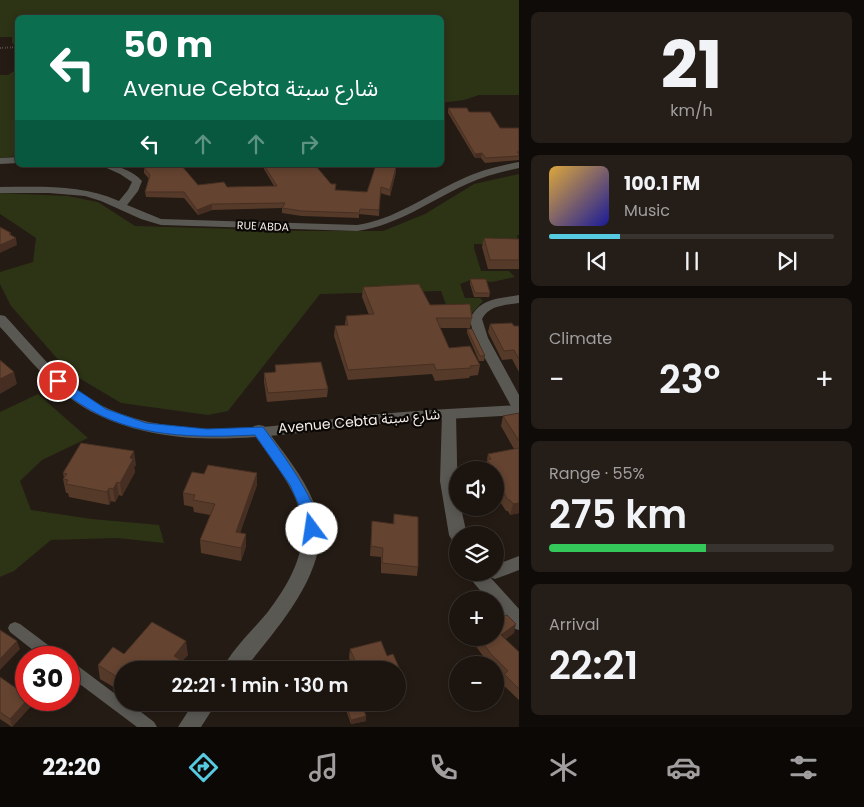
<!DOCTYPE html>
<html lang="en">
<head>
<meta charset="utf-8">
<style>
  body { margin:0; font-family:Poppins,"Noto Sans Arabic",sans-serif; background:#241d18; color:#f1f3f6; height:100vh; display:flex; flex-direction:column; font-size:19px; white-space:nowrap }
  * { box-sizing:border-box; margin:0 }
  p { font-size:16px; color:#a09e9e }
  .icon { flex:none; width:28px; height:28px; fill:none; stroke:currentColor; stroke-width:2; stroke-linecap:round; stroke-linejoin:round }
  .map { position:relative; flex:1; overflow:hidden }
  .sheet { display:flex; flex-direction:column; gap:12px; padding:12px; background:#0f0b08; width:345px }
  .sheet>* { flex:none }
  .banner { position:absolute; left:15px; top:15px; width:429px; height:152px; border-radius:8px; box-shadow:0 2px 8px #0003,0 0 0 1px #39332f; background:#0b6e4f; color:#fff; overflow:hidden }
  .tools { position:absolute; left:449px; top:461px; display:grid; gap:10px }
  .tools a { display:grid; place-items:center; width:55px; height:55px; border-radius:50%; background:#1b140f; box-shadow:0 2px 8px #0003,0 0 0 1px #39332f; font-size:25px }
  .speed { position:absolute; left:15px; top:646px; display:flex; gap:10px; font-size:25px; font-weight:700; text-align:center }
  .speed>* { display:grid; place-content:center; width:65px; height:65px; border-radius:50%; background:#1b140f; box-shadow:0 2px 8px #0003,0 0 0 1px #39332f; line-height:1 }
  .speed .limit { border:8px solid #d22; background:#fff; color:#111 }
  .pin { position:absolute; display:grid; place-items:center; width:42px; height:42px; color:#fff; margin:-21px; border:2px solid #fff; border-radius:50%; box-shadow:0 1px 5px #0007 }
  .me { position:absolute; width:55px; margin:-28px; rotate:346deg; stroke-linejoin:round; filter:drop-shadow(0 0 4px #0008) }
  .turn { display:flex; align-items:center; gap:18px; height:105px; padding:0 25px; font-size:22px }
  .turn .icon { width:65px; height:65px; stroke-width:2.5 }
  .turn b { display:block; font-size:35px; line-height:42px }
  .lanes { display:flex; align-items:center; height:48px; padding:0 25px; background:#0003; justify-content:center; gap:25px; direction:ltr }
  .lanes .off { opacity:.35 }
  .big { font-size:38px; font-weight:600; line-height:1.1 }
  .sheet .widget { flex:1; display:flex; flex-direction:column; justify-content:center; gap:8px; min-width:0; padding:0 18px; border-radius:8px; background:#241d18 }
  .sheet .dial { align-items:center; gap:0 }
  .dial b { font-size:65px; line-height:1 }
  .song { display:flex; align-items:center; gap:15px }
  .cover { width:60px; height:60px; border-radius:8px; background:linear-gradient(135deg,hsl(40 70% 55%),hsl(240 70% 35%)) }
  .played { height:5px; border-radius:2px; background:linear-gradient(90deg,#55cae0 25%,#39332f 25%) }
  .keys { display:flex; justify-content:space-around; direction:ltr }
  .heat { display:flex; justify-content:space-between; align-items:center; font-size:28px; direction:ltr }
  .charge { height:8px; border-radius:4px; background:linear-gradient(90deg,#34c759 55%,#39332f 0) }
  .trip { position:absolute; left:114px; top:661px; width:292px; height:50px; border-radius:25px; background:#1b140f; box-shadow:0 2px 8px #0003,0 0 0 1px #39332f; font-weight:600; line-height:50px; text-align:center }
  .tab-bar { display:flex; height:80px; justify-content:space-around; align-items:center; background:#0b0806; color:#a09e9e }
  .tab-bar .icon { width:35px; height:35px }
  .tab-bar .active { color:#55cae0 }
  .tab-bar b { font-size:22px; color:#f1f3f6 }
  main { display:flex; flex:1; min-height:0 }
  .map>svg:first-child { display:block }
</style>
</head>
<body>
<main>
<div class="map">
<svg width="519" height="727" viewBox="0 0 519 727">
  <rect width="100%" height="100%" fill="#241b14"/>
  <!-- green -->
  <path fill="#2d3315" d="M0,0H519V95H479L464,100L441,103V18H18L17,43L12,44V37H0Z
    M17,69V156L0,158V75H8Z
    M519,174V235H517L519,245L474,244V248L481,271H509L515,277L492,282L471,280L460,284L465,298H480L483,301L472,313H449L441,291L320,294L228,411L208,415L121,403L69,372L11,306L0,284V272L33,262L36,238L0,214V193L68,196L98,202L135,226L307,231H383L425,214L474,184Z
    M38,394L88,438L42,460L20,481L31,510L92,519L159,525L164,543L117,538L51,540L14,571L0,577V412Z"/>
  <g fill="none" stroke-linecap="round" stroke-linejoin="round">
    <!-- path -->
    <path stroke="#837b74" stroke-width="2" stroke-dasharray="0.5 2" stroke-linecap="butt" d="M0,48L18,47"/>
    <!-- service -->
    <path fill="#5a5853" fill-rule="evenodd" d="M15,622L20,624L60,654L62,658H43L10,632L8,628L10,624Z
      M69,662L74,663L122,699V702H128L154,722L157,727H137L69,676Z"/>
    <!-- minor -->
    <path fill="#5a5853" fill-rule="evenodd" d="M18,157V163L0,164V158Z
      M519,162V168C501,172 484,176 467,184C429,201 399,225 357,231L161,225L141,219L101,201L85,196L49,193H0V187C41,187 81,184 119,201L128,190L132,182L120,174L100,165C116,165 131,169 142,181L138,191L127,205L161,219L357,225C396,219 425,196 460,180C478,171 499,166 519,162Z
      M519,295V303C505,305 489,305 482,319L488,338L519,395V413L514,411L512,408L474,338L470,319C480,298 498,299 519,295Z
      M449,409L454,411L456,414L458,508H461L467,535H458V541L452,540L449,535L440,481L442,414L444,411Z
      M259,425L264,426C282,451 303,475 314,503C339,563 278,626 244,670H222C232,649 252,631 267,613C298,572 317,532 288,484C277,465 263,448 251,430L254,426Z
      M519,556V570L495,579L490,577L519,609V630L512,628L495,608V600H488L465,572H485L487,575L486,572H495V565Z
      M194,702H217L201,727H178Z"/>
    <!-- tertiary -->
    <path fill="#5a5853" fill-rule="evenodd" d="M0,315L5,316C36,349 66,390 109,409C189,444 284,424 368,415C418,410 468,408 519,405V415C468,418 418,420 367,425C279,434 182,455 98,415C57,396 30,359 0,327Z"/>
  </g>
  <!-- wall -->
  <path fill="#563a29" d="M448,108L469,112L500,128H519V160L485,163L481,158H475L448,113Z
    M264,165H315L336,190L367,192L396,172L390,196L380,193L379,216L359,214V218L302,216L282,213V208L212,210L198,215L184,198L146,197L145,192L149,179L144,173V168L198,185L227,187L274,186L264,169Z
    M484,238L519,239V269H488L482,247Z
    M470,279L490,293L489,297H474L470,284Z
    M363,287L430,305L472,318L470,328H440L449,348L480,365L478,375L470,376L469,378L435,381L432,374L348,380L334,336L335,326L345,325L346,316L369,315L362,297Z
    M490,324L514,326H519V372L512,359L502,360L488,332Z
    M467,329L485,356L484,361H479L467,333Z
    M275,365L328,389L327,397L267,402L264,382V373H275Z
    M519,413V513L510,515L508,511H506L495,494V470H485L488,454L514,449L501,426L503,416Z
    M136,465L134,467L135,472L122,496L119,495L115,502L111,501L109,505L69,497L68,493H66L63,479L64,478L63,473Z
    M257,473V485L240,533L246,546L241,561L201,553L200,540L210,515L194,512L193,507L184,505L183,493L204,474Z
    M394,514L418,567L417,576L381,573V557L370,556L372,521L393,524Z
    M514,633L505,639L519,652V700L501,683L503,677L495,670V665H490L488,663L470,638H495Z
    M381,641L387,656L393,654L401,672L400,681H399L403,691L402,700L398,701V670H354L349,658L350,649Z
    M124,654L188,655L182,661L183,670H122V692L100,679L98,665Z
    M0,677L32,705L12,727L0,719Z
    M139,702H154L149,709Z
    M343,702H361L366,721L351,724Z
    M363,702H392L366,709Z"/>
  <!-- shaded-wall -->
  <path fill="#462f22" d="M482,153L481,158H475V154Z
    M396,167V172L390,196V190Z
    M212,204V210L198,215L197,210Z
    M11,233L12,240L16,238L17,245L0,253V245L9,234Z
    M14,372L17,384L0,394V379Z
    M134,451L136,465L134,467L135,472L122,496L120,483Z
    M257,473V485L236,544V532Z
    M117,482L119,495L115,502L113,489Z
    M109,488L111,501L109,505L107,492Z
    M519,503V513L510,515L513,504Z
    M246,534V546L241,561V548Z
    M516,624L514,633L499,644L501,635Z
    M17,641L20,649L0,670V659Z
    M186,641L188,655L182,661L183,670H175L174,656Z
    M401,672L400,681L398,682V673Z
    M403,691L402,700L398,701V692Z
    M27,700H31L32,705L12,727L10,719Z
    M148,702H154L149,709Z
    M367,702H392L366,709Z
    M366,716V721L351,724V720Z"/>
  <!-- building -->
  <path fill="#644330" stroke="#462f22" d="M448,108H467L469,112H490L500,128H519V152H517L519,154V156L486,158L482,153L475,154Z
    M167,165H181L198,185L224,182L227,187L277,186L264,165H315L331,184H336L335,190L367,192L376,165L396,167L390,190L381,187L379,210L360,209L359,213L302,211L282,208L285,203L212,204L197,210L184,192H145L150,175L144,168Z
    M0,227L11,233L9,234L16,238L0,245Z
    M484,238L519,239V260H490Z
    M470,279H486L490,293H475Z
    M419,284L430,305L470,304L472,318H436L449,348L470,346L480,365L470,366L471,368L436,370L434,364L348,370L335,326L348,325L346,316L374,314L363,287Z
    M512,323L514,326H519V359L514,350L504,351L490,324Z
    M467,329H472L485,356H480Z
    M0,360L14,372L0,379Z
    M321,362L328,389L268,393L264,373L276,372L275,365Z
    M519,413V441L503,416Z
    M81,443L134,451L130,458L133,459L120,483L117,482L113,489L109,488L107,492L66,484L68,480L63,479L67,474L63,473Z
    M519,448V503L513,504L510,500H508L495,478V470H490L487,466L491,465L487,460L491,459L488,454Z
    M208,465L257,473L236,532L246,534L241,548L200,540L215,504L193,500L195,495L183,493L192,472L204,474Z
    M394,514L418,517V567L382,563L383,548L371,546L372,521L394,524Z
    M507,615L516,624L501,635L519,652V689L504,674L508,671L491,654L479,638H495V620Z
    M152,622L186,641L174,656L182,661L175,670H122V680L98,665L113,647L124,654Z
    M0,630L17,641L0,659Z
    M381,641L387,656L393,654L401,672L398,673V670H359L350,649Z
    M0,677L26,695V700H27L10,719L0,712Z
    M398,679L403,691L398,692Z
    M345,702H361L366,716L351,720Z"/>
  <!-- route -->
  <path fill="#1a73e8" stroke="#114b97" d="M58,377L106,409L146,423L207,429L263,427C276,445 328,513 317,533L312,535L307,533L303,514L290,485L255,435C196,438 133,438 82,405C71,398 60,391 52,381Z"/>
  <g text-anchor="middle" stroke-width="4.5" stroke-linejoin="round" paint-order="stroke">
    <!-- far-street labels -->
    <g font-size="11" fill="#f4ede8" stroke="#0a0705">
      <text transform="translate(263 226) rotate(2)" y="4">RUE ABDA</text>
    </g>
    <!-- street labels -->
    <g font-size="14" fill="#f4ede8" stroke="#0a0705">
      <text transform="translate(359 421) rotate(-5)" y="5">Avenue Cebta شارع سبتة</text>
    </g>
  </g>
</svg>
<div class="tools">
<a><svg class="icon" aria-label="sound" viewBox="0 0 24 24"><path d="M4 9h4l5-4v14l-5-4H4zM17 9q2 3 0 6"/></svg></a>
<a><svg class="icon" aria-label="layers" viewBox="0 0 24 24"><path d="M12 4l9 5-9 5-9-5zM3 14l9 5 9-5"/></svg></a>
<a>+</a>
<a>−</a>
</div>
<div class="speed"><div class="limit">30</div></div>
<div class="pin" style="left:58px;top:381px;background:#d93025"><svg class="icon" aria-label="arrive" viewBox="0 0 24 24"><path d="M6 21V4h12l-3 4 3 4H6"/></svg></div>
<svg class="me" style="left:312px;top:529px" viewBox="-20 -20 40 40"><circle r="19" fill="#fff"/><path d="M0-13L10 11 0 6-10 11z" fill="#1a73e8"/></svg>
<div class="trip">22:21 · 1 min · 130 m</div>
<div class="banner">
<div class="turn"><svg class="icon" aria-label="left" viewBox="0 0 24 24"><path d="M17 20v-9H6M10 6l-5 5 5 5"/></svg><div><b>50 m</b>Avenue Cebta شارع سبتة</div></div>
<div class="lanes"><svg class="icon" aria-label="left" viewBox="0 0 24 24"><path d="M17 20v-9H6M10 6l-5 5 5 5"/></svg><svg class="icon off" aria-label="ahead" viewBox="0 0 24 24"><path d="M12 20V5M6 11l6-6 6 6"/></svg><svg class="icon off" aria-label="ahead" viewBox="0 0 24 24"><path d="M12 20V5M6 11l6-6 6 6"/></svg><svg class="icon off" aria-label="right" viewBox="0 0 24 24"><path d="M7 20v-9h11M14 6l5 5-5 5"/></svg></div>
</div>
</div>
<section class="sheet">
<div class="widget dial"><b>21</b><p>km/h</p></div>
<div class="widget">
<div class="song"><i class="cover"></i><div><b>100.1 FM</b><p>Music</p></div></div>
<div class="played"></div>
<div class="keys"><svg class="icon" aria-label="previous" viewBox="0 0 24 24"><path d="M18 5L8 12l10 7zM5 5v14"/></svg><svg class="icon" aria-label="pause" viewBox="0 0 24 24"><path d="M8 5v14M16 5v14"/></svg><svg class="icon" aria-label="next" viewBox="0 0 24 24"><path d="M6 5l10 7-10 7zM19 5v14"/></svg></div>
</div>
<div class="widget"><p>Climate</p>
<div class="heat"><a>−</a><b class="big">23°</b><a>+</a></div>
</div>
<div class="widget"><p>Range · 55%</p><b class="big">275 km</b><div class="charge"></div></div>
<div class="widget"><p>Arrival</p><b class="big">22:21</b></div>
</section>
</main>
<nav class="tab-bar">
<b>22:20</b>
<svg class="icon active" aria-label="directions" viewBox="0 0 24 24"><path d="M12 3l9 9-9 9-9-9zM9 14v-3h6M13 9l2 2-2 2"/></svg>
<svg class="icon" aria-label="music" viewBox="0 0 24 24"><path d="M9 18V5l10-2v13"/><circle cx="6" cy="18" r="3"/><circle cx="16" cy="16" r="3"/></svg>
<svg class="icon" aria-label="phone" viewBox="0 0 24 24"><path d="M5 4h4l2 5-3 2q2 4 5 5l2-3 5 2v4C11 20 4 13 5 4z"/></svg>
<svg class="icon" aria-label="climate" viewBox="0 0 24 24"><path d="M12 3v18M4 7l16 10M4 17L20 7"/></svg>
<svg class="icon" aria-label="car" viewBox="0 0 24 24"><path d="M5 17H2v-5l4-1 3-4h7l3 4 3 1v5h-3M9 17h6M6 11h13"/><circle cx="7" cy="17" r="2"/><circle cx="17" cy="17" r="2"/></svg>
<svg class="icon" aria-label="filters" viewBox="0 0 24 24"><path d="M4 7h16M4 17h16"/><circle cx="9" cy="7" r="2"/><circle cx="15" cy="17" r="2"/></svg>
</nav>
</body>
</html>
